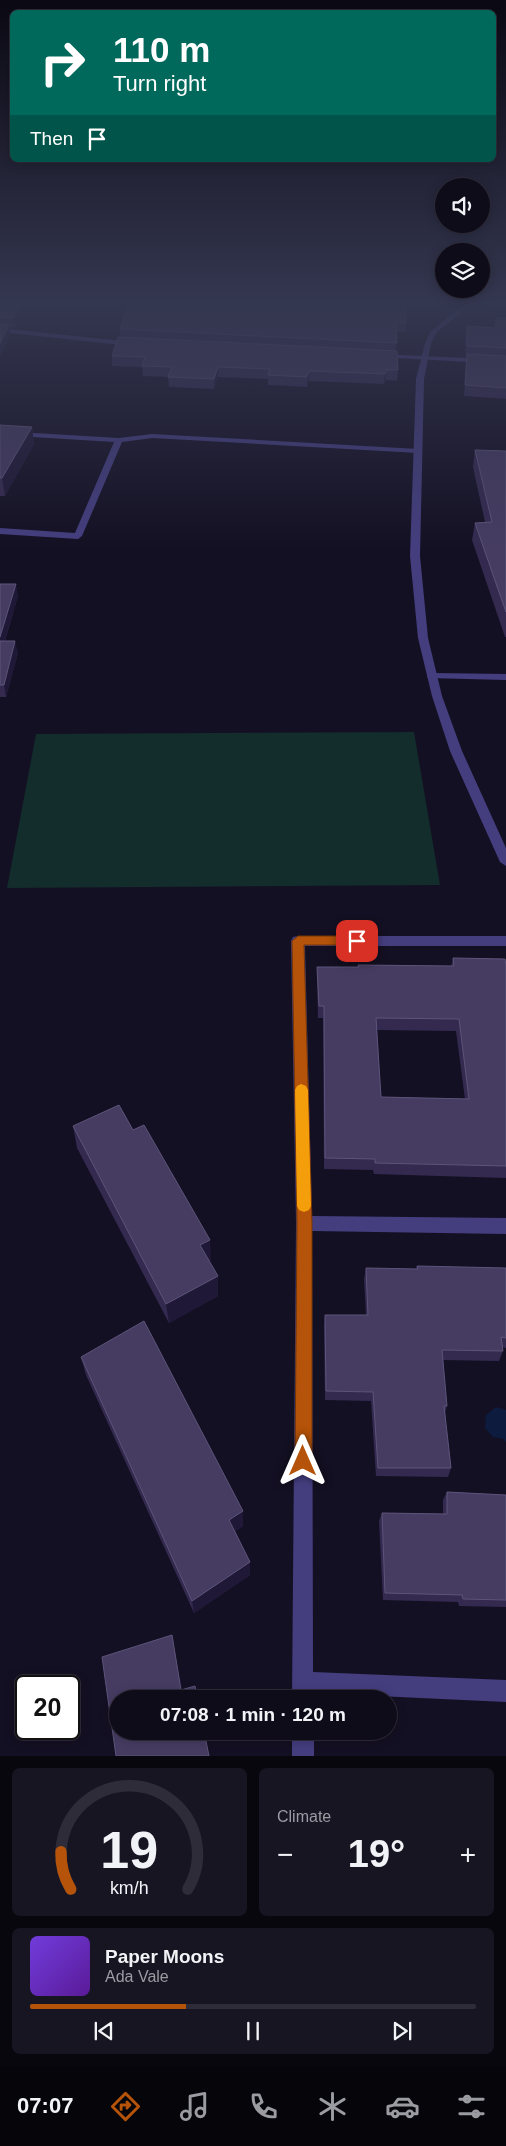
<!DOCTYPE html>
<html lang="en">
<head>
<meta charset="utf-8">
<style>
  body { margin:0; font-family:Arial,sans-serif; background:#181523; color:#f1f3f6; height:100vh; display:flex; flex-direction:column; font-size:19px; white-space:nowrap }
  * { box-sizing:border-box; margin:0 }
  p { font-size:16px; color:#9b9ba2 }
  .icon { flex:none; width:28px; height:28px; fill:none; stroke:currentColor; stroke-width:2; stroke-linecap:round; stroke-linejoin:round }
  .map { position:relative; height:1756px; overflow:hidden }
  .sheet { display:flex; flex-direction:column; gap:12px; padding:12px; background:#08070e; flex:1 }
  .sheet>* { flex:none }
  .top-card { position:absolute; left:10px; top:10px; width:486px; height:152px; border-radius:8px; box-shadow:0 2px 12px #0003,0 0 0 1px #2f2c39; background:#00695c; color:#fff; overflow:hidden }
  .fabs { position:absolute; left:435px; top:178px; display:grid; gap:10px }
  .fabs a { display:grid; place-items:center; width:55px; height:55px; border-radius:50%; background:#0f0c1a; box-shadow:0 2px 12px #0003,0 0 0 1px #2f2c39; font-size:25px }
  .speed { position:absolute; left:15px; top:1675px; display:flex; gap:10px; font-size:25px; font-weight:700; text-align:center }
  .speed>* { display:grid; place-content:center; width:65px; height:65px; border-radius:50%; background:#0f0c1a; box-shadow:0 2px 12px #0003,0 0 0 1px #2f2c39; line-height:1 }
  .speed .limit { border:2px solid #111; border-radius:8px; background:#fff; color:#111 }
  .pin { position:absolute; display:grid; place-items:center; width:42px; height:42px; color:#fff; margin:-21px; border-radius:10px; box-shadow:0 2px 8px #0006 }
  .me { position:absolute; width:55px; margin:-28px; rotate:0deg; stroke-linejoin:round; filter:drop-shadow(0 0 4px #0008) }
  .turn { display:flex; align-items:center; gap:18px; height:105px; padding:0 20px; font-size:22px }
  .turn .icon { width:65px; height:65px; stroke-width:2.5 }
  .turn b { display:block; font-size:35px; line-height:42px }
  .then { display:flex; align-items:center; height:48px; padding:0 20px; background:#0003; gap:10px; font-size:19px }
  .big { font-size:38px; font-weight:700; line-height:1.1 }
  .sheet .widget { flex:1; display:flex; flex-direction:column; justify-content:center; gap:8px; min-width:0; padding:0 18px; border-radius:8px; background:#181523 }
  .sheet .dial { align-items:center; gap:0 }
  .dial svg { height:130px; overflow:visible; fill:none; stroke:#2f2c39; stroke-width:7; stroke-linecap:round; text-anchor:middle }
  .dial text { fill:#f1f3f6; stroke:none }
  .song { display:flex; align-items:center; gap:15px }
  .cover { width:60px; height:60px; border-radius:8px; background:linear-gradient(135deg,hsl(260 70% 55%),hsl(270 70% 35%)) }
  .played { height:5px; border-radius:2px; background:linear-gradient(90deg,#b45309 35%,#2f2c39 35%) }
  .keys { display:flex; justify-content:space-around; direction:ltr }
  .heat { display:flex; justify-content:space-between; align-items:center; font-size:28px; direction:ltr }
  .sheet .tiles { flex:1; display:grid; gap:12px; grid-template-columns:1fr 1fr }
  .widget:last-child { grid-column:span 2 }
  .trip { position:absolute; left:109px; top:1690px; width:288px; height:50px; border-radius:25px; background:#0f0c1a; box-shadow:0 2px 12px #0003,0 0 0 1px #2f2c39; font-weight:700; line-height:50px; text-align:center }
  .dock { display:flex; height:80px; justify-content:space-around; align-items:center; background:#06050a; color:#9b9ba2 }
  .dock .icon { width:35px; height:35px }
  .dock .current { color:#b45309 }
  .dock b { font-size:22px; color:#f1f3f6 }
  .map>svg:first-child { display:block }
</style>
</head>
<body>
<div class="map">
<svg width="506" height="1756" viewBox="0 0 506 1756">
  <rect width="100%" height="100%" fill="#141023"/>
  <!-- green -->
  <path fill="#132c2c" d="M414,732L440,885L7,888L36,734Z"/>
  <!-- water -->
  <path fill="#0d1c3e" d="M496,1407L506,1410V1443L504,1439L493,1437L485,1428L486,1415Z"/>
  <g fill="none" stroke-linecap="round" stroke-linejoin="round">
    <!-- service -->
    <path fill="#443e7f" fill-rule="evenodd" d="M0,431L119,438L152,434L418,449L422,451L418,453L152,438L122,442L82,536L78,539L0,534V528L75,533L114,442L0,435Z
      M432,673L506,674V680L428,678L427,676Z
      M298,936H506V946H305L312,1216L506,1218V1234L312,1231L313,1672L506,1680V1702L314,1693V1699H292L296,1223L291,941L293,937Z
      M292,1731H314V1756H292Z"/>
    <!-- minor -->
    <path fill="#443e7f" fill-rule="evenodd" d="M0,328L132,342L135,344L132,346L0,332Z
      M381,354L506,360V364L379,357V355Z"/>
    <!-- tertiary -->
    <path fill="#443e7f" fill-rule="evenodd" d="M465,304H472L437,332L431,343L424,379L420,556L428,638L442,696L462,751L506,848V866L500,862L450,751L432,696L418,638L410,556L416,379L425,343L431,331Z"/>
  </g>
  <!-- wall -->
  <path fill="#342a50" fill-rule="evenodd" d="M0,304H26L14,328L9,327L10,335L0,357Z
    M128,304H202L201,307L406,323L405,332H396V351L398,370L397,381L386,380L384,384L309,381L307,387L268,385V379L218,377L214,389L169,387L168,377L143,376L142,367L112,366V356L120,337V329Z
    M496,318H506V399L464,396L467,356H466L465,336L467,326L494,328Z
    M0,425L32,427L34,444L5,496H0Z
    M475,450L506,451V637H505L472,540L475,523L485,522L473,467Z
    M0,584L18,596L5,641L18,653L6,697H0Z
    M453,958L506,967V1178L374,1174L373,1170L324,1169L323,1018H318L317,979V967H358V965L451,966ZM377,1030L456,1031L465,1099L381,1097Z
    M73,1126L133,1130L211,1260L209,1261L218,1296L169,1323L77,1148Z
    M417,1266L506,1268V1348L502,1347L503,1351L499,1361L443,1360L447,1406L445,1413L451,1468L448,1477L376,1476L371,1401L325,1400L324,1326L325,1315H366L364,1279L366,1268L416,1269Z
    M81,1357L243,1511V1526L235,1531L250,1562V1575L194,1613L86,1375Z
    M447,1492L506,1495V1607L459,1606L458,1602L383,1600L379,1521L382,1513L443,1514V1500Z"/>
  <!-- shaded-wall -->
  <path fill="#1f1836" d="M20,304H26L14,328L13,318Z
    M198,304H202L197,316V307Z
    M9,325L10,335L0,357V343Z
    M218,367V377L214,389V379Z
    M386,370V380L384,384L385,374Z
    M309,371V381L307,387V377Z
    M32,427L34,444L5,496L2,478Z
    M16,584L18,596L1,653L0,647V637Z
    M15,641L18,653L6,697L4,685Z
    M210,1240L211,1260L201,1265L200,1245Z
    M218,1276V1296L169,1323L166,1304Z
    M243,1511V1526L230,1535L229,1520Z
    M250,1562V1575L194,1613L192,1601Z
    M172,1635L174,1647L184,1699L181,1690Z"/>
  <!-- building -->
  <path fill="#463c62" stroke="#5d547a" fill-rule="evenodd" d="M0,304H20L13,318L0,317Z
    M128,304H198L197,307H260V304H406V323L396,322L397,343L120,329Z
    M496,318H506V348L467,346V326L496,328Z
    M0,324L9,325L0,343Z
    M118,337L397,351L398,370H386L385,374L309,371L307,377L268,375L270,369L218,367L214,379L168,377L172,367L142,366L145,357L112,356Z
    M467,354L506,356V388L465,385Z
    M0,425L32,427L2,478H0Z
    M475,450L506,451V612L475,523L492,522Z
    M0,584H16L0,637Z
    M0,641H15L4,685H0Z
    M453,958L505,959L506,967V1166L375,1163V1159L325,1158L324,1006H319L317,967H359L358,965L454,966ZM376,1018L459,1019L469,1099L381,1097Z
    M119,1105L133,1130L144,1125L210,1240L200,1245L218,1276L166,1304L73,1126Z
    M417,1266L506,1268V1338L501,1337L503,1351L442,1350L447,1406H444L451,1468H378L373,1392L326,1391L325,1315H368L366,1268L418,1269Z
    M144,1321L243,1511L229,1520L250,1562L192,1601L81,1357Z
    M447,1492L506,1495V1600L463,1599L462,1595L385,1593L382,1513L447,1514Z
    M172,1635L181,1690L195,1686L198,1699H118V1731H204L209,1756H116L102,1657Z"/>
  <!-- sky -->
  <linearGradient id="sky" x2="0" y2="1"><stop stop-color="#0b0913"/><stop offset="0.55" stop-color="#343750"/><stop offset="1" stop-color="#343750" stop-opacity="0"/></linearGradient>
  <rect width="506" height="550" fill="url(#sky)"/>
  <!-- route -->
  <path fill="#b45309" stroke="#753606" d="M298,936H357L363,941L357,945H304L312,1223V1461L309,1467L303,1469L297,1467L295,1461L297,1223L292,941Z"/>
  <!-- slow -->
  <path fill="#f59e0b" d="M301,1084L306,1086L308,1090L311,1206L309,1210L304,1212L299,1210L297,1206L295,1090L297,1086Z"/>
</svg>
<div class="fabs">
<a><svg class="icon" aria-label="sound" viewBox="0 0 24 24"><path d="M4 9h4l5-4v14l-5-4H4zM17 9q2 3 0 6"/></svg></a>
<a><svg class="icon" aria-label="layers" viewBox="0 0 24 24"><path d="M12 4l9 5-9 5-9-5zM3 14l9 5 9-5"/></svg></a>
</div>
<div class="speed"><div class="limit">20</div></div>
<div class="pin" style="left:357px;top:941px;background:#d93025"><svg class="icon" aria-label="arrive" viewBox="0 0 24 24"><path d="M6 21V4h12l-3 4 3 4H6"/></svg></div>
<svg class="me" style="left:303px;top:1461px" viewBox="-20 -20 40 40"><path d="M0-17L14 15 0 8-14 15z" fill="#b45309" stroke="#fff" stroke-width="4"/></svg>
<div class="trip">07:08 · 1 min · 120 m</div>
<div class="top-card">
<div class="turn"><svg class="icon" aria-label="right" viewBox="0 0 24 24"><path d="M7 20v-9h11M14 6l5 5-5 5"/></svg><div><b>110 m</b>Turn right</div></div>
<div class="then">Then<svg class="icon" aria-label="arrive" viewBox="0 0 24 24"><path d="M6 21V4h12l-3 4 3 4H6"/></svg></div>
</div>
</div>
<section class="sheet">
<div class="tiles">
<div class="widget dial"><svg viewBox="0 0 100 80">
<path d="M14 69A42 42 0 1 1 86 69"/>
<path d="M14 69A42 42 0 0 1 8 46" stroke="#b45309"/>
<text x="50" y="56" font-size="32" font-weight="700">19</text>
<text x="50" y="72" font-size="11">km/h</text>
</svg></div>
<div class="widget"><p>Climate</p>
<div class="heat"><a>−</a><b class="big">19°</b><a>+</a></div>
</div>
<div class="widget">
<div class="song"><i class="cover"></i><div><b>Paper Moons</b><p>Ada Vale</p></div></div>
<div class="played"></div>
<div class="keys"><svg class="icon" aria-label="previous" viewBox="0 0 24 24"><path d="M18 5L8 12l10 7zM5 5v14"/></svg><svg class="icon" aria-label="pause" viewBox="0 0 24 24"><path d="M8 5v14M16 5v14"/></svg><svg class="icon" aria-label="next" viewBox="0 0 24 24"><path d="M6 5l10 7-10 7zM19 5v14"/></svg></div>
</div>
</div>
</section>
<nav class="dock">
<b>07:07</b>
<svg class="icon current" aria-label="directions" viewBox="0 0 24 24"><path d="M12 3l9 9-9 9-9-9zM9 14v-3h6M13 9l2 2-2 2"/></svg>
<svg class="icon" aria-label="music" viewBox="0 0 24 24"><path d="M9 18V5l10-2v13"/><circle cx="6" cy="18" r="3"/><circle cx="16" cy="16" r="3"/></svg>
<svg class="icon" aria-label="phone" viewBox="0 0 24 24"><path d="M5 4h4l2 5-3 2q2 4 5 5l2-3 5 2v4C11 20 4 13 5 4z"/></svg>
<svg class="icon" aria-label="climate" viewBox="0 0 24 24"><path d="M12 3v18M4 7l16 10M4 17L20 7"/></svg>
<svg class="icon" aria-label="car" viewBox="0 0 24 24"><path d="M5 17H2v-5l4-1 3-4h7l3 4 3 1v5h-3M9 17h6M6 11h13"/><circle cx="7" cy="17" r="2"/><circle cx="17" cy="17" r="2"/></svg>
<svg class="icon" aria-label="filters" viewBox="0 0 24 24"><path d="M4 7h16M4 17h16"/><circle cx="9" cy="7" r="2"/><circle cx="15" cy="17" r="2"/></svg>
</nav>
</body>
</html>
